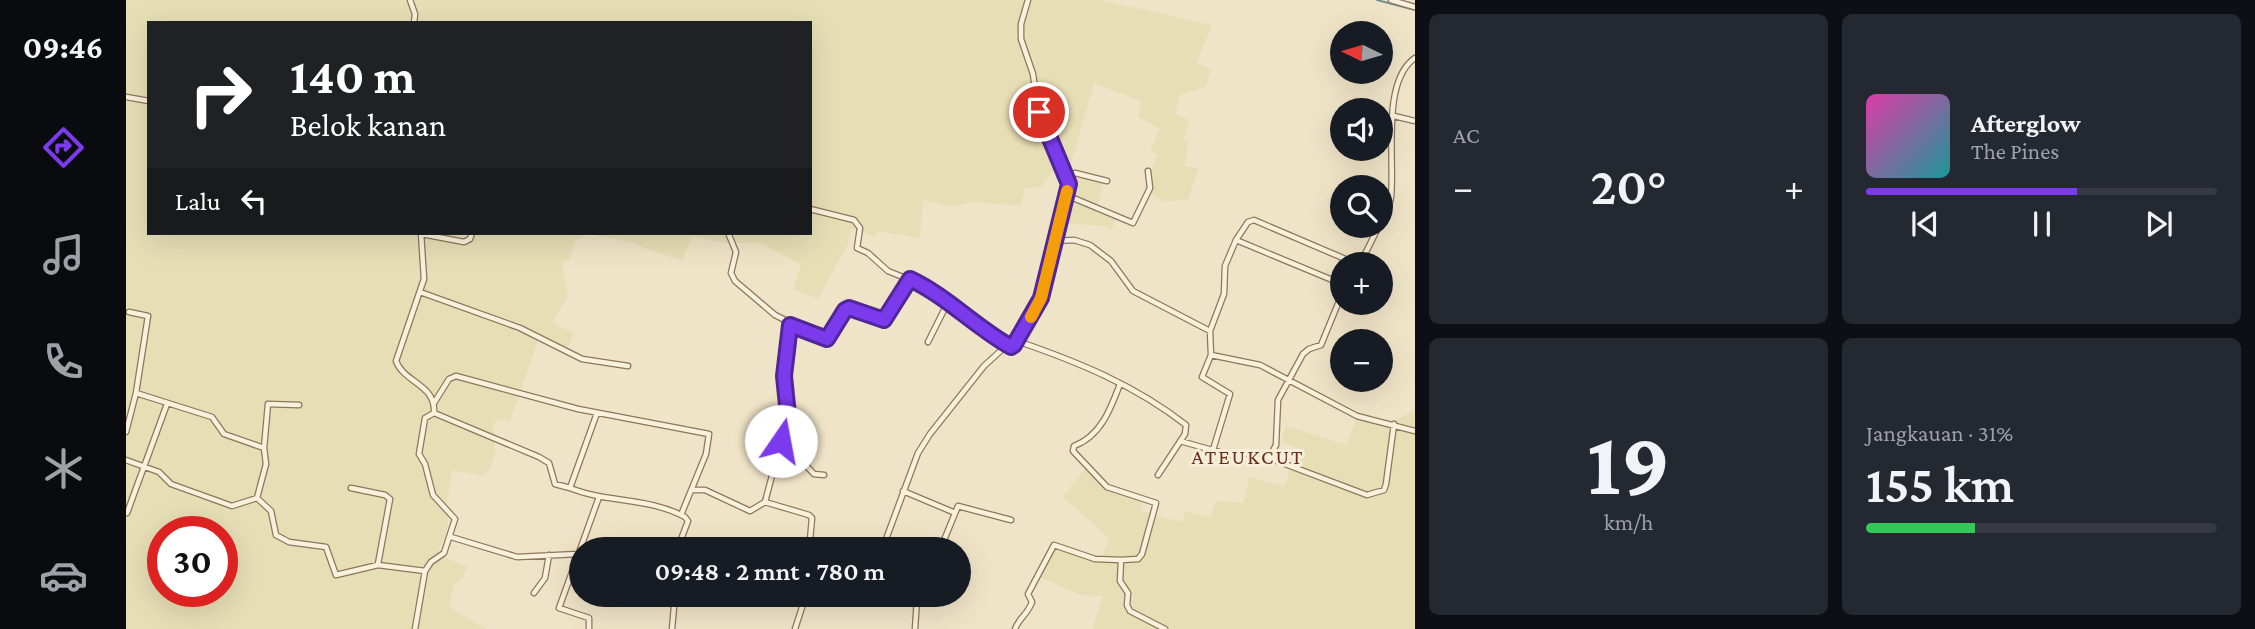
<!DOCTYPE html>
<html lang="id">
<head>
<meta charset="utf-8">
<style>
  body { margin:0; font-family:"Crimson Pro",serif; background:#242831; color:#f1f3f6; height:100vh; display:flex; flex-direction:column; font-size:26px; white-space:nowrap }
  * { box-sizing:border-box; margin:0 }
  p { font-size:23px; color:#9ea1a6 }
  .icon { flex:none; width:38px; height:38px; fill:none; stroke:currentColor; stroke-width:2; stroke-linecap:round; stroke-linejoin:round }
  .map { position:relative; flex:1; overflow:hidden }
  .drawer { display:flex; flex-direction:column; gap:14px; padding:14px; background:#0d0f14; width:840px }
  .drawer>* { flex:none }
  .guide { position:absolute; left:21px; top:21px; width:665px; height:214px; border-radius:0px; box-shadow:0 7px 28px #0002; background:#202124; color:#fff; overflow:hidden }
  .needle { width:46px; rotate:275deg }
  .fabs { position:absolute; left:1204px; top:21px; display:grid; gap:14px }
  .fabs a { display:grid; place-items:center; width:63px; height:63px; border-radius:50%; background:#171b24; box-shadow:0 7px 28px #0002; font-size:35px }
  .speed { position:absolute; left:21px; top:516px; display:flex; gap:14px; font-size:35px; font-weight:700; text-align:center }
  .speed>* { display:grid; place-content:center; width:91px; height:91px; border-radius:50%; background:#171b24; box-shadow:0 7px 28px #0002; line-height:1 }
  .speed .limit { border:10px solid #d22; background:#fff; color:#111 }
  .pin { position:absolute; display:grid; place-items:center; width:60px; height:60px; color:#fff; margin:-30px; border:4px solid #fff; border-radius:50%; box-shadow:0 2px 7px #0007 }
  .me { position:absolute; width:77px; margin:-38px; rotate:12deg; stroke-linejoin:round; filter:drop-shadow(0 0 5px #0008) }
  .turn { display:flex; align-items:center; gap:24px; height:147px; padding:0 28px; font-size:32px }
  .turn .icon { width:91px; height:91px; stroke-width:2.5 }
  .turn b { display:block; font-size:49px; line-height:60px }
  .then { display:flex; align-items:center; height:66px; padding:0 28px; background:#0003; gap:14px; font-size:26px }
  .big { font-size:52px; font-weight:600; line-height:1.1 }
  .drawer .tile { flex:1; display:flex; flex-direction:column; justify-content:center; gap:10px; min-width:0; padding:0 24px; border-radius:10px; background:#242831 }
  .drawer .dial { align-items:center; gap:0 }
  .dial b { font-size:91px; line-height:1 }
  .song { display:flex; align-items:center; gap:21px }
  .cover { width:84px; height:84px; border-radius:10px; background:linear-gradient(135deg,hsl(320 70% 55%),hsl(180 70% 35%)) }
  .played { height:7px; border-radius:4px; background:linear-gradient(90deg,#7c3aed 60%,#363941 60%) }
  .keys { display:flex; justify-content:space-around; direction:ltr }
  .heat { display:flex; justify-content:space-between; align-items:center; font-size:38px; direction:ltr }
  .charge { height:10px; border-radius:5px; background:linear-gradient(90deg,#34c759 31%,#363941 0) }
  .drawer .tiles { flex:1; display:grid; gap:14px; grid-template-columns:repeat(2,1fr) }
  .trip { position:absolute; left:443px; top:537px; width:402px; height:70px; border-radius:35px; background:#171b24; box-shadow:0 7px 28px #0002; font-weight:600; line-height:70px; text-align:center }
  main { display:flex; flex:1; min-height:0 }
  .dock { display:flex; flex-direction:column; width:126px; justify-content:space-around; align-items:center; background:#090b0e; color:#9ea1a6 }
  .dock .icon { width:49px; height:49px }
  .dock .active { color:#7c3aed }
  .dock b { font-size:32px; color:#f1f3f6 }
  .map>svg:first-child { display:block }
</style>
</head>
<body>
<main>
<nav class="dock">
<b>09:46</b>
<svg class="icon active" aria-label="directions" viewBox="0 0 24 24"><path d="M12 3l9 9-9 9-9-9zM9 14v-3h6M13 9l2 2-2 2"/></svg>
<svg class="icon" aria-label="music" viewBox="0 0 24 24"><path d="M9 18V5l10-2v13"/><circle cx="6" cy="18" r="3"/><circle cx="16" cy="16" r="3"/></svg>
<svg class="icon" aria-label="phone" viewBox="0 0 24 24"><path d="M5 4h4l2 5-3 2q2 4 5 5l2-3 5 2v4C11 20 4 13 5 4z"/></svg>
<svg class="icon" aria-label="climate" viewBox="0 0 24 24"><path d="M12 3v18M4 7l16 10M4 17L20 7"/></svg>
<svg class="icon" aria-label="car" viewBox="0 0 24 24"><path d="M5 17H2v-5l4-1 3-4h7l3 4 3 1v5h-3M9 17h6M6 11h13"/><circle cx="7" cy="17" r="2"/><circle cx="17" cy="17" r="2"/></svg>
</nav>
<div class="map">
<svg width="1289" height="629" viewBox="0 0 1289 629">
  <rect width="100%" height="100%" fill="#f0e4c8"/>
  <!-- farmland -->
  <path fill="#e6deb5" fill-rule="evenodd" d="M0,0H974L1086,25L1071,63L1085,70L1080,86L1054,95L1049,114L1063,120L1058,141L1062,142L1059,166L1073,168L1062,199L1038,202L1018,189L1031,155L1025,149L1034,129L1012,117L1015,101L968,83L944,167L949,173L977,184L970,211L990,219L985,231L980,226L931,223L941,180L926,172L915,187L899,188L894,206L849,202L824,207L797,200L794,238L751,231L749,237L726,228L722,244L692,299L667,289L675,264L634,243H598L566,236L556,261L503,242L459,233L454,239H449L444,260L435,261L442,295L427,323L448,333L441,349L414,335L384,421L371,419L367,427L369,453L363,470L357,476L326,470L320,511L323,514L320,534L313,549L315,556L342,567L336,578L328,584L323,607L360,629H0ZM23,23H684V233H23ZM37,532H96V592H37Z
    M1289,411V629H966L977,596L955,595L911,576L927,544L975,560L983,538L937,497L962,465L980,487L1017,499L1015,511L1056,522L1060,511L1084,517L1090,501L1117,503L1124,477L1158,487L1171,449L1155,441L1160,426L1220,445L1232,415L1268,420Z"/>
  <g fill="none" stroke-linecap="round" stroke-linejoin="round">
    <!-- stream -->
    <path stroke="#6f938a" stroke-width="2" d="M1251,0L1289,10"/>
    <defs>
      <path id="street" d="M284,0L289,14L288,23
        M1265,0L1289,7
        M0,97L23,101
        M1268,116L1289,121
        M942,178L949,173L981,181
        M940,195L1007,223L1024,188L1022,171
        M684,209L728,220L734,228L731,248L742,253L762,271L794,284L881,345
        M1255,223C1259,215 1264,206 1265,197C1269,160 1255,81 1289,58
        M295,233L298,279L270,361C278,383 310,384 308,413
        M296,234L338,242L344,239L346,233
        M603,235L610,252L605,273L609,281L649,315L697,339L704,338L719,310L723,308L758,320L784,279
        M1110,240L1122,222L1128,220L1231,264
        M927,241L948,240L964,245L985,261L1007,291L1084,331
        M1234,264L1253,226
        M294,292L394,328L456,359L502,366
        M3,312L22,316L10,393L86,417L98,434L138,448L140,464L131,498
        M891,341C952,362 1009,385 1060,425L1059,434L1032,475
        M802,342L821,304
        M1085,355L1134,365L1231,416L1289,431
        M994,384C985,408 975,436 948,446L947,451L981,487L1030,503L1016,554L1012,559L995,560L994,581L1002,593L1001,605L1004,611L1039,629
        M308,403L323,379L330,376L452,409L583,434L580,454L555,515
        M308,413L413,457L423,463L429,484L444,488
        M471,413L444,488C481,503 522,497 559,517L562,521L551,550
        M0,432L10,393
        M1054,441L1122,460L1143,458L1241,495L1258,490L1260,484L1268,424
        M138,448L142,404L173,405
        M1087,450L1104,394L1076,377L1085,355L1084,331L1098,294L1099,266L1110,240L1216,284
        M653,451L673,458L688,474L698,475
        M1143,458L1150,445L1152,400L1177,354L1183,349L1195,345L1216,294
        M0,460L33,472L45,484L106,506L131,498L145,511L150,535L163,542L200,547L210,575L252,565L299,571
        M225,488L259,495L264,499L252,564
        M566,490H579L624,511L639,502L662,415L658,376L664,325
        M777,491L827,512
        M639,502L683,515L686,518L684,540L692,550
        M1,513L41,404
        M325,537L391,557L452,554
        M756,550L792,453L804,434L858,366L881,345H888L915,298L942,184L913,116L907,74L895,39V24L902,0
        M814,550L832,506L885,520
        M408,593L419,578L423,555
        M783,595L791,599L789,629
        M289,629L299,571L305,562L318,553L329,519L307,495L299,464L293,454L299,418L308,413
        M463,629V618L433,608L473,497
        M546,629L549,595
        M669,629L680,595
        M889,629C893,618 902,614 906,602L902,594L928,545L969,559L995,560"/>
    </defs>
    <!-- street casing -->
    <use href="#street" stroke="#8d765c" stroke-width="7"/>
    <!-- street -->
    <use href="#street" stroke="#faf1dc" stroke-width="4.5"/>
  </g>
  <g fill="none" stroke-linecap="round" stroke-linejoin="round">
    <defs>
      <path id="route" d="M655,441L662,415L658,376L664,325L701,339L719,310L723,308L758,320L784,279C822,297 849,327 885,347L888,345L915,298L943,184L913,112"/>
    </defs>
    <!-- route casing -->
    <use href="#route" stroke="#51269a" stroke-width="18"/>
    <!-- route -->
    <use href="#route" stroke="#7c3aed" stroke-width="12"/>
    <!-- slow -->
    <path stroke="#f59e0b" stroke-width="12" d="M905,317L915,298L941,191"/>
  </g>
  <g text-anchor="middle" stroke-width="6" stroke-linejoin="round" paint-order="stroke">
    <!-- quarter labels -->
    <g font-size="21" letter-spacing="2" fill="#6b2e1e" stroke="#f7eed8">
      <text x="1122" y="464">ATEUKCUT</text>
    </g>
  </g>
</svg>
<div class="fabs">
<a><svg class="needle" viewBox="-14 -14 28 28"><path d="M0-13l5 13h-10z" fill="#e53935"/><path d="M0 13l5-13h-10z" fill="#9ea1a6"/></svg></a>
<a><svg class="icon" aria-label="sound" viewBox="0 0 24 24"><path d="M4 9h4l5-4v14l-5-4H4zM17 9q2 3 0 6"/></svg></a>
<a><svg class="icon" aria-label="search" viewBox="0 0 24 24"><circle cx="10" cy="10" r="6"/><path d="M15 15l6 6"/></svg></a>
<a>+</a>
<a>−</a>
</div>
<div class="speed"><div class="limit">30</div></div>
<div class="pin" style="left:913px;top:112px;background:#d93025"><svg class="icon" aria-label="arrive" viewBox="0 0 24 24"><path d="M6 21V4h12l-3 4 3 4H6"/></svg></div>
<svg class="me" style="left:655px;top:441px" viewBox="-20 -20 40 40"><circle r="19" fill="#fff"/><path d="M0-13L10 11 0 6-10 11z" fill="#7c3aed"/></svg>
<div class="trip">09:48 · 2 mnt · 780 m</div>
<div class="guide">
<div class="turn"><svg class="icon" aria-label="right" viewBox="0 0 24 24"><path d="M7 20v-9h11M14 6l5 5-5 5"/></svg><div><b>140 m</b>Belok kanan</div></div>
<div class="then">Lalu<svg class="icon" aria-label="left" viewBox="0 0 24 24"><path d="M17 20v-9H6M10 6l-5 5 5 5"/></svg></div>
</div>
</div>
<section class="drawer">
<div class="tiles">
<div class="tile"><p>AC</p>
<div class="heat"><a>−</a><b class="big">20°</b><a>+</a></div>
</div>
<div class="tile">
<div class="song"><i class="cover"></i><div><b>Afterglow</b><p>The Pines</p></div></div>
<div class="played"></div>
<div class="keys"><svg class="icon" aria-label="previous" viewBox="0 0 24 24"><path d="M18 5L8 12l10 7zM5 5v14"/></svg><svg class="icon" aria-label="pause" viewBox="0 0 24 24"><path d="M8 5v14M16 5v14"/></svg><svg class="icon" aria-label="next" viewBox="0 0 24 24"><path d="M6 5l10 7-10 7zM19 5v14"/></svg></div>
</div>
<div class="tile dial"><b>19</b><p>km/h</p></div>
<div class="tile"><p>Jangkauan · 31%</p><b class="big">155 km</b><div class="charge"></div></div>
</div>
</section>
</main>
</body>
</html>
